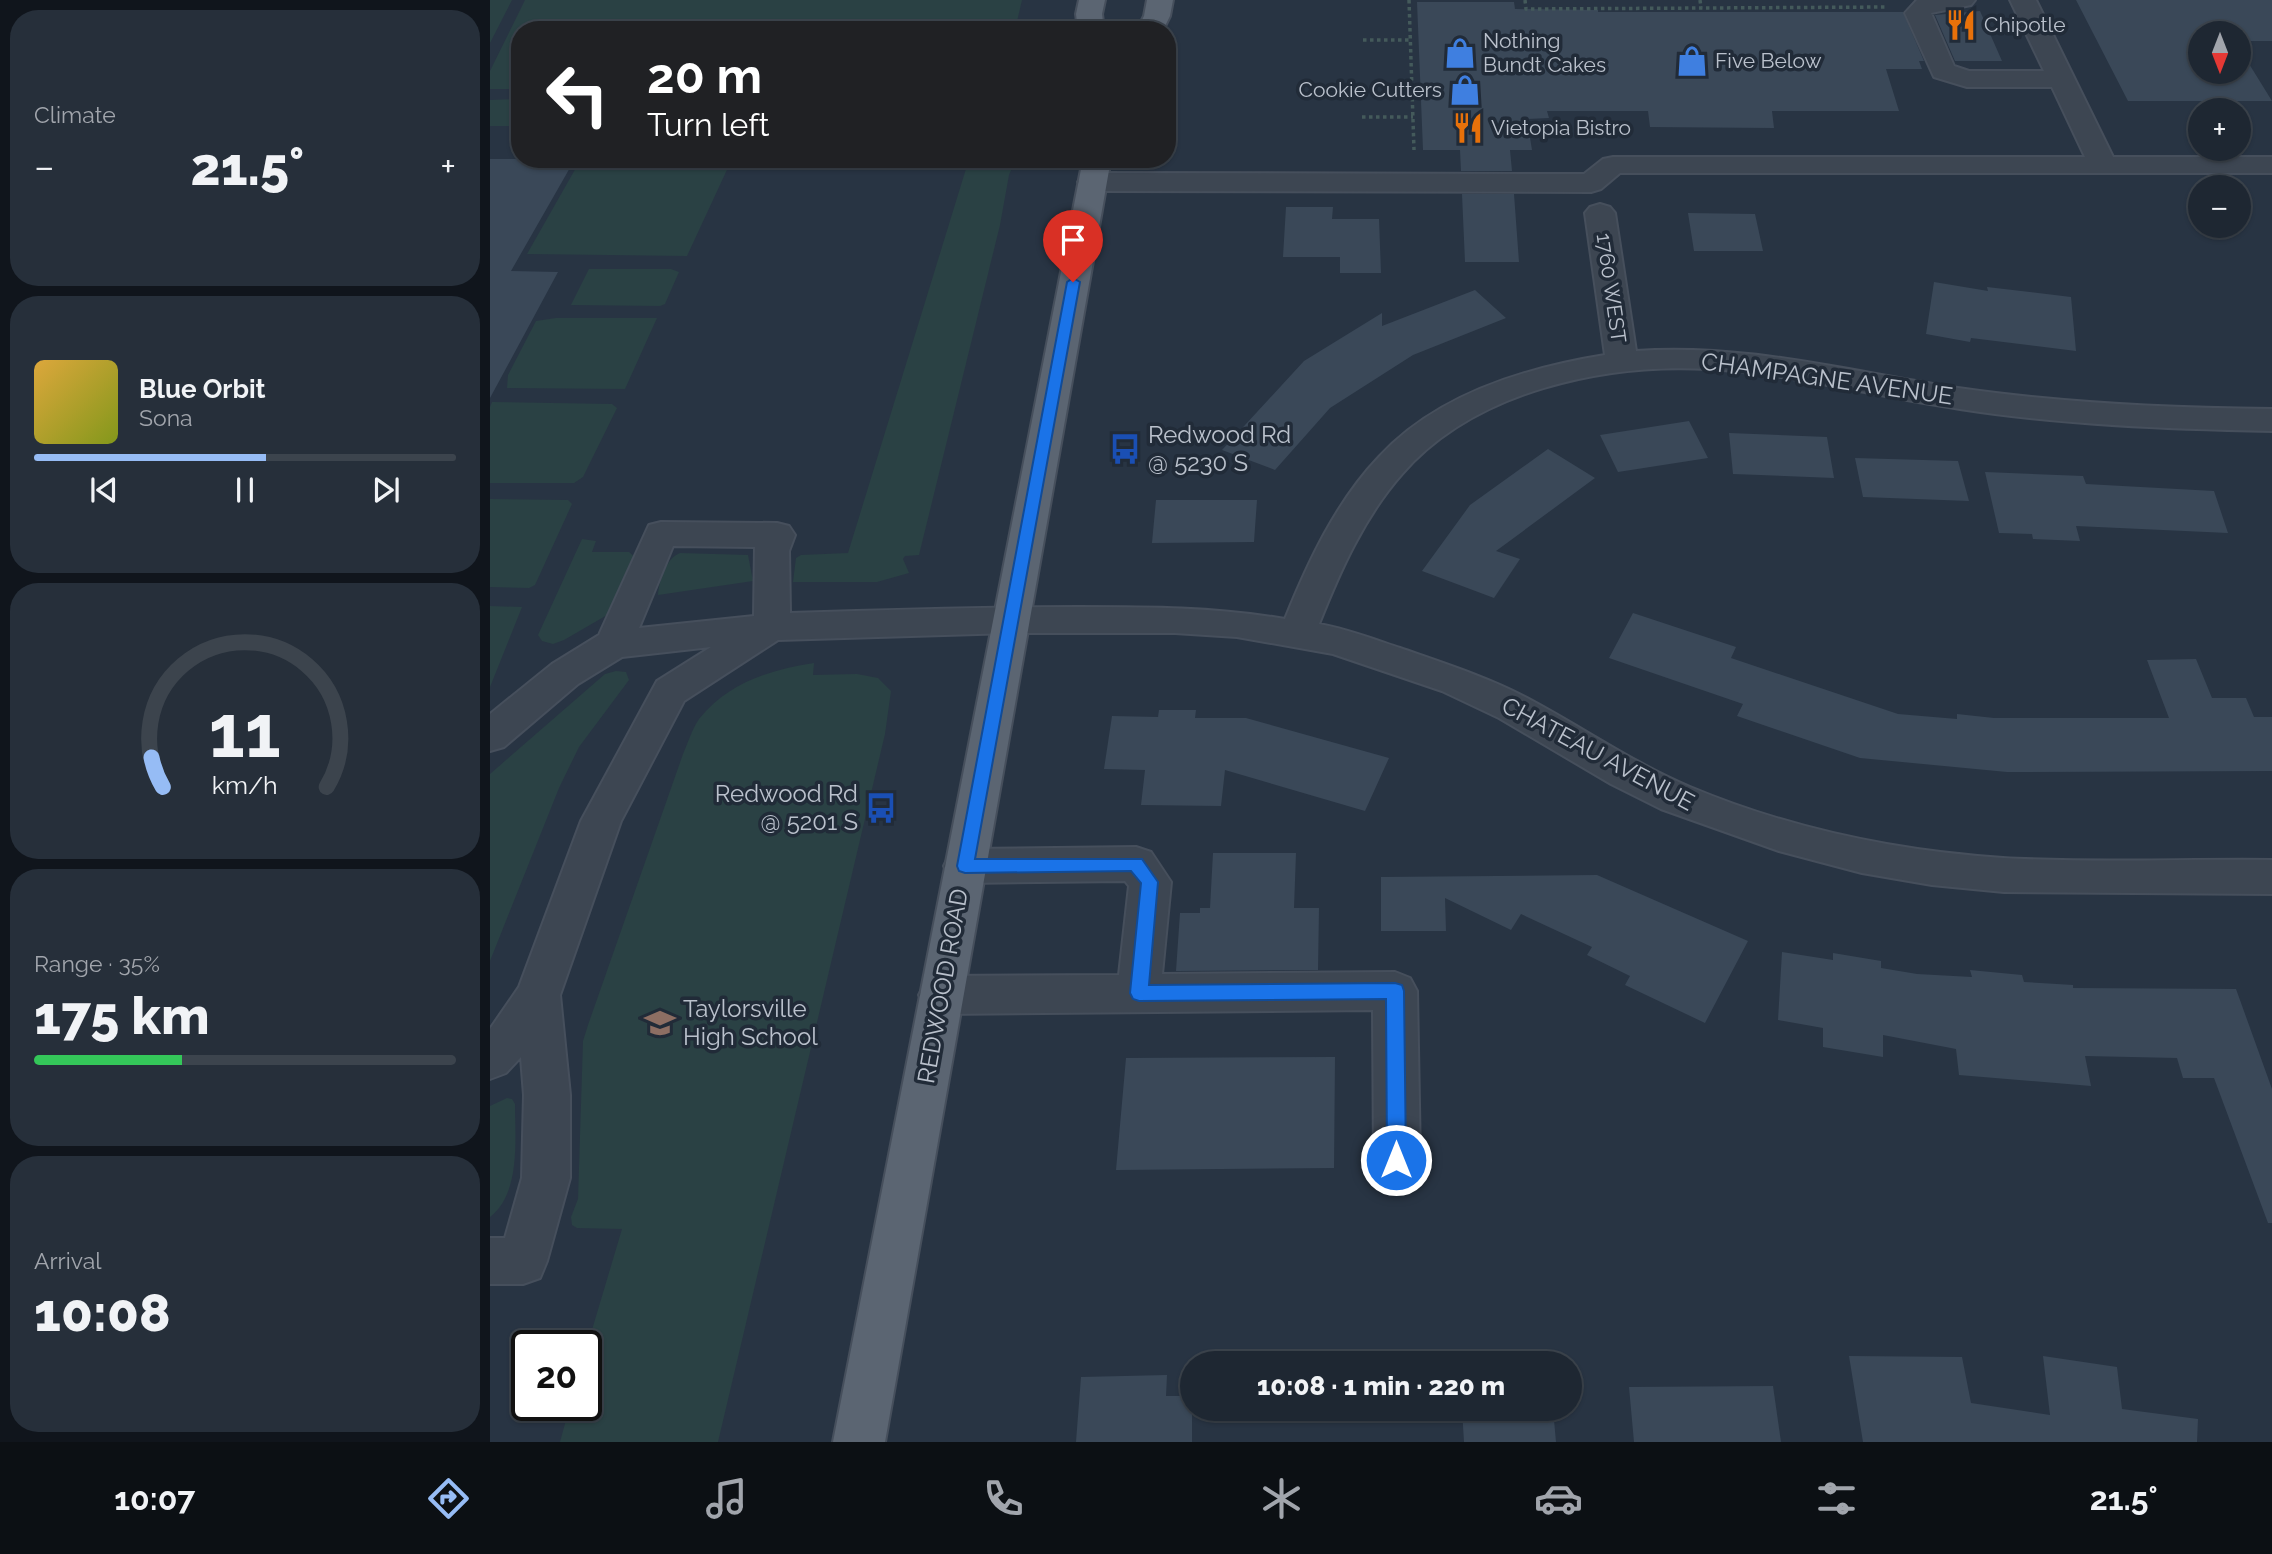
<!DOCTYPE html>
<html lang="en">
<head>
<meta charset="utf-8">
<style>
  body { margin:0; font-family:Raleway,sans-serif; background:#262f3a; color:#f1f3f6; height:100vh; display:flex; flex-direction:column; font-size:26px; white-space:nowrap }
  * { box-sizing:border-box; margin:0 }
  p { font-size:23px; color:#a1a5ac }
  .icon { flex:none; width:38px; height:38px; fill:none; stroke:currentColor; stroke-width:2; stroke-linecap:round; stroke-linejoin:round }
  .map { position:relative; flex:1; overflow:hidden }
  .panel { display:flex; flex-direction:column; gap:10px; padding:10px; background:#10151c; width:490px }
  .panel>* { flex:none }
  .banner { position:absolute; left:21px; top:21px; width:665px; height:147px; border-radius:28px; box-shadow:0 2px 5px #0004,0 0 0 2px #3c444d; background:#202124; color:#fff; overflow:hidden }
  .needle { width:46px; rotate:180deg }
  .buttons { position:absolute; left:1698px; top:21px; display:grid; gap:14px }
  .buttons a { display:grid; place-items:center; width:63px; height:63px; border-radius:50%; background:#1e2732; box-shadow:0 2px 5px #0004,0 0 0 2px #3c444d; font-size:35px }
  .speed { position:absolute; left:21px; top:1330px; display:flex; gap:14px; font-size:35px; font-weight:700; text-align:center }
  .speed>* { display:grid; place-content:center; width:91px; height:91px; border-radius:50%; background:#1e2732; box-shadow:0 2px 5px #0004,0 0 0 2px #3c444d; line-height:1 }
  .speed .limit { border:4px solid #111; border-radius:10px; background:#fff; color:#111 }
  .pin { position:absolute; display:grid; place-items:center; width:60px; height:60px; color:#fff; margin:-72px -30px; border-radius:50% 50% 50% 0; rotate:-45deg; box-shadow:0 0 7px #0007 }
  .pin .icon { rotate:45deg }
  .me { position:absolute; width:77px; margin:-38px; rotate:0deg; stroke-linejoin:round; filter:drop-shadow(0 0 5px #0008) }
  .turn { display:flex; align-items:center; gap:24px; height:147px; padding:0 21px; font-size:32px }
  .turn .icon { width:91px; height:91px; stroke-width:2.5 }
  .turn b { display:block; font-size:49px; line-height:60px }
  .big { font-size:52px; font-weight:800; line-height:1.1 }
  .panel .widget { flex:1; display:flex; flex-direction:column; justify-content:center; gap:10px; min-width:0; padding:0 24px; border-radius:28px; background:#262f3a }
  .panel .dial { align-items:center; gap:0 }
  .dial svg { height:182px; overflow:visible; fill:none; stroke:#3c444d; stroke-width:7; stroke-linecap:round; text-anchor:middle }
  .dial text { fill:#f1f3f6; stroke:none }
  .song { display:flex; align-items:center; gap:21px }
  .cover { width:84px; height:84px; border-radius:10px; background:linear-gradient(135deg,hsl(40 70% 55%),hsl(70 70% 35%)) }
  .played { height:7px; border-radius:4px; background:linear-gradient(90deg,#96bcf5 55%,#3c444d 55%) }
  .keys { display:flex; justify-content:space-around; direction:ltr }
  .heat { display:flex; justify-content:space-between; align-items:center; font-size:38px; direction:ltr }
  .charge { height:10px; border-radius:5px; background:linear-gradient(90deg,#34c759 35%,#3c444d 0) }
  .trip { position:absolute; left:690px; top:1351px; width:402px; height:70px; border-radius:35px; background:#1e2732; box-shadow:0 2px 5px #0004,0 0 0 2px #3c444d; font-weight:800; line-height:70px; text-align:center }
  .tab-bar { display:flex; height:112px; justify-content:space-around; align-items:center; background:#0c1014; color:#a1a5ac }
  .tab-bar .icon { width:49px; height:49px }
  .tab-bar .selected { color:#96bcf5 }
  .tab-bar b { font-size:32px; color:#f1f3f6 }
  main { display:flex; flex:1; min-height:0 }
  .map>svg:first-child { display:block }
</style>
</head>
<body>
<main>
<section class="panel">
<div class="widget"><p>Climate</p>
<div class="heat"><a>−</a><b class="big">21.5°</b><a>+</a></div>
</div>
<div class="widget">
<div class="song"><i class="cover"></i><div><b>Blue Orbit</b><p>Sona</p></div></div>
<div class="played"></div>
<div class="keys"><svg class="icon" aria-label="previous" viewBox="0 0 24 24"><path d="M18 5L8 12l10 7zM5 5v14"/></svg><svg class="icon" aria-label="pause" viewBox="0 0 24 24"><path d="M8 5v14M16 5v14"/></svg><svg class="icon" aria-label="next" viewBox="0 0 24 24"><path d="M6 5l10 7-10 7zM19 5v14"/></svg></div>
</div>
<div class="widget dial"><svg viewBox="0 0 100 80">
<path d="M14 69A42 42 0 1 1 86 69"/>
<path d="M14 69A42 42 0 0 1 9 56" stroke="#96bcf5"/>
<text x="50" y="56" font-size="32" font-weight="700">11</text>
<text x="50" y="72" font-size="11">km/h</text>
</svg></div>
<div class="widget"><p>Range · 35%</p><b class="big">175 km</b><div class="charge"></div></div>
<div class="widget"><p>Arrival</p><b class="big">10:08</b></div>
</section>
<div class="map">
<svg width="1782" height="1442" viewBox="0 0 1782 1442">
  <rect width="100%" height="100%" fill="#283443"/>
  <!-- green -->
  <path fill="#2a4144" d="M0,0H22L0,43Z
    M35,0H532L525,30H30V89H0V71Z
    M30,99V126H0V100Z
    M91,159H242L197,256L37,254Z
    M479,159H526L519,175L510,225L429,555L415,556L413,559L419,573L387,582H303L306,558L311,555L358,553Z
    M99,269H181L189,272L175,304L170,306L81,305Z
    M66,318H167L135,389L17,388L18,375L46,321Z
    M2,402L122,404L127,408L93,477L84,483H0V407Z
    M0,499L78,500L82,504L45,585L39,588L0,587Z
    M92,539L106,541L102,552H139L146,558L124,611L74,640L63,644L52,641L48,635Z
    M190,553L258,555L263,581L168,595C169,581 176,558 190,553Z
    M0,606L32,607L0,687Z
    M324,663L323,675L367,674L388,678L401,691L395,734L228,1442H70L80,1405H96V1350L132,1229L87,1228L82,1225L81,1217L88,1199L93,1041L98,1025L193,754C198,743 202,729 209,719C239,682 280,670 324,663Z
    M126,671L136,672L139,680L89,747L69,788L0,961V774L115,674Z
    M17,1098L22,1099L25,1104C25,1139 31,1193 0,1217V1106Z"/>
  <!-- building -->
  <path fill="#3a4858" d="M1586,0H1782V41H1748V33H1710V72H1748V46L1782,101H1638Z
    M927,2H1024L1025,9L1108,10V12H1413L1434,61H1429L1432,69H1396L1409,111H1282L1284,128L1160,127L1158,111H1057L1059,118L1037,119L1042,150H1020L1022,171H971L970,150H933Z
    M1490,11L1512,61H1465L1445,15Z
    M0,159H85L21,271L68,272L0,398Z
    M972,194H1024L1029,262H975Z
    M796,207H843L842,219H889L891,273H850V257H793Z
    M1198,213L1265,214L1273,251H1204Z
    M1444,282L1498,291L1497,287L1581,297L1586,351L1481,338L1480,342L1436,334Z
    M985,290L1016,318L923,355L840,408L785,470L732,450L814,361L892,313V326Z
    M1199,421L1218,458L1128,472L1110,435Z
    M1239,433L1337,437L1344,478L1243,474Z
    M1058,449L1105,478L1006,551L1030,559L1004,598L932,571L980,505Z
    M1365,458L1468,461L1479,501L1373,497Z
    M1495,472L1593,476L1596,484L1724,491L1738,533L1586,526L1590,541L1543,539L1542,534L1509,533Z
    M666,500H767L764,542L662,543Z
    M1143,613L1246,647L1241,658L1408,714L1467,719V714L1504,718H1679L1657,660L1706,659L1722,698H1756L1764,717H1782V771L1517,772L1370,758L1247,716L1253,704L1119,658Z
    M669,710H706L705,718H756L899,758L875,811L735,770L731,806L651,805L655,770L614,769L622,716L668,717Z
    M723,853H806L804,908H829L828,970L686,971L690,913H710V908H720Z
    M1107,875L1258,941L1215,1023L1135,985L1140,976L1097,955L1102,947L1031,914L1021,930L955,898L956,931H891V877Z
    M1292,952L1343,960V953L1391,961V968L1427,974L1482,977L1480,970L1532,975L1534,982L1583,985V988L1746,989L1782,1089V1223H1778L1724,1078H1693L1687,1058L1595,1056L1601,1086L1469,1075L1466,1049L1393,1035V1057L1333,1047V1028L1288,1020Z
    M845,1057L844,1168L626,1170L636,1058Z
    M1059,1356L1060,1363H970V1357Z
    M1359,1356L1472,1357L1481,1403L1560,1415L1553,1356L1627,1367L1632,1409L1708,1419L1707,1442H1373Z
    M677,1375L676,1396H702V1442H586L591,1377Z
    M1283,1386L1291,1442H1144L1139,1387Z
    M972,1409H1063L1066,1442H974Z"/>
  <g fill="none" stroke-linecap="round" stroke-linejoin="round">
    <defs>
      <path id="minor" d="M1485,0L1481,5L1441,13L1464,66L1479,71H1554L1520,0H1546L1623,157H1782V173H1130L1111,189L1101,192L602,191L592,188L588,182L592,176L602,173L1094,174L1113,159L1123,157H1595L1562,87H1477L1444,77L1415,13L1427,0Z
        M1110,204L1120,207L1125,213L1146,351C1256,343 1361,372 1468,388C1572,403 1677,408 1782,409V431C1678,429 1573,425 1470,409C1386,397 1304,374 1219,369C1114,363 984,391 912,474C874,517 850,571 829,624C857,629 883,639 910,648C953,663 997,677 1037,698C1092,727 1143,763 1200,787C1298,828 1406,851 1513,858C1600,863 1694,859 1782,860V894L1514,892L1442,885L1372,873L1289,851L1171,809L1121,784L1009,718L952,691L843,654L747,637L685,633H521L288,640L194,701L131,821L70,995L80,1095V1178L57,1261L50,1278L33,1284H0V1238H15L32,1178L34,1095L31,1057L16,1073L0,1079V1029L29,987L91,821L167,681L221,647L132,657L88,684L14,747L0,751V714L62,664L109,635L159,525L171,522L287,523L299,526L305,535L299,551L300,613C396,610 492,607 588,607C658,607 725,607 795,619C818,562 846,502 889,457C946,395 1034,368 1115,355L1095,213L1100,207ZM183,546L265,547L264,616L149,628Z
        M646,847L661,852L681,882L672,974L905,972L920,978L927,991L930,1160L924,1175L907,1182L890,1175L884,1160L883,1010L451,1014L436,1008L429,995L436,982L451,976L629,975L639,886L635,881L475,883L460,878L454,866L460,854L475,849Z"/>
      <path id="major" d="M589,0H615L612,14L614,30H588L586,14Z
        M657,0H683L680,16L673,30H647L654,16Z
        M593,159H621L395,1442H343Z"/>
    </defs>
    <!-- minor casing -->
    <use href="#minor" stroke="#464f5c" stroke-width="4"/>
    <!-- major casing -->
    <use href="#major" stroke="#464f5c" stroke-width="4"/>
    <!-- path -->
    <path stroke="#445a5b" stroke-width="3.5" stroke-dasharray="3.5 3.5" stroke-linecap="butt" d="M919,0L924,150
      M1035,0L1036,9L1397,7
      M1210,0L1211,8
      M873,40H920
      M872,117H923"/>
    <!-- minor -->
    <use href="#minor" fill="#3d4652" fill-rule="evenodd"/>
    <!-- major -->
    <use href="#major" fill="#5b6572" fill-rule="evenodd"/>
  </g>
  <!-- route -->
  <path fill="#1a73e8" stroke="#114b97" stroke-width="2" d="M583,278L590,282L485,859H652L668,882L659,985L905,983L912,985L914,991L916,1160L913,1167L906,1169L900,1167L897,1160L896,999L649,1001L643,999L640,993L651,883L641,871L475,873L469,871L467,866L577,282Z"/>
  <!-- icons -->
  <defs>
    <symbol id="restaurant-bare" viewBox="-9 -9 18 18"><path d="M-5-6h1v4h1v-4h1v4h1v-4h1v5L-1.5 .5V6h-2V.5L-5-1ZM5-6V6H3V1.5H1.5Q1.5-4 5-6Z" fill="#e8710a" stroke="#212b38" stroke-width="2.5" paint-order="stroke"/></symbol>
    <symbol id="shop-bare" viewBox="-9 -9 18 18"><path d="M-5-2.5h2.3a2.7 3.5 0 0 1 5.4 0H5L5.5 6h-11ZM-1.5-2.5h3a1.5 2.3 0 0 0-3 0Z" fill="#3f7fe0" stroke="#212b38" stroke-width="2.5" paint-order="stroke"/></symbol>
    <symbol id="bus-bare" viewBox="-9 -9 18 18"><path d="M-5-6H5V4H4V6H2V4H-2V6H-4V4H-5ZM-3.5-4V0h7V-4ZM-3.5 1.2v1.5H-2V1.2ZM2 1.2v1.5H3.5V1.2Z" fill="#1a4fb4" stroke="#212b38" stroke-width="2.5" paint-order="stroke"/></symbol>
    <symbol id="school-bare" viewBox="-9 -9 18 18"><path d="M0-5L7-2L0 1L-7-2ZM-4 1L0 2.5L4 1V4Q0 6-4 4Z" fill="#8d6e63" stroke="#212b38" stroke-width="2.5" paint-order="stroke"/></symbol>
  </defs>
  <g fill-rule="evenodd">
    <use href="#restaurant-bare" x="1449" y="3" width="44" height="44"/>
    <use href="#shop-bare" x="948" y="31" width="44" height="44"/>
    <use href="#shop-bare" x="1180" y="39" width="44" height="44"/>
    <use href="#shop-bare" x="953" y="68" width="44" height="44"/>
    <use href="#restaurant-bare" x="956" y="106" width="44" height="44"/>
    <use href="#bus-bare" x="613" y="427" width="44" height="44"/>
    <use href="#bus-bare" x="369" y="786" width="44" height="44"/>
    <use href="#school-bare" x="148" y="1001" width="44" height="44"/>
  </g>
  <g text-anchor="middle" stroke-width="7" stroke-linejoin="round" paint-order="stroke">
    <!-- far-poi labels -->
    <g font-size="21" fill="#bac1cc" stroke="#212b38" text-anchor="start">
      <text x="1494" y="32">Chipotle</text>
      <text x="993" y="48">Nothing<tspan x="993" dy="24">Bundt Cakes</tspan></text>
      <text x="1225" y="68">Five Below</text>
      <text x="952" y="97" text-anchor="end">Cookie Cutters</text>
      <text x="1001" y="135">Vietopia Bistro</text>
    </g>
    <!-- far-street labels -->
    <g font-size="21" fill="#bac1cc" stroke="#212b38">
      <text transform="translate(1121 288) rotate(82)" y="7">1760 WEST</text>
    </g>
    <!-- street labels -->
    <g font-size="24" fill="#bac1cc" stroke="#212b38">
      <text transform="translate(1337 379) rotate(8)" y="8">CHAMPAGNE AVENUE</text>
      <text transform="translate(1108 754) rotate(28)" y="8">CHATEAU AVENUE</text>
      <text transform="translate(453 986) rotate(-80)" y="8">REDWOOD ROAD</text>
    </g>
    <!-- poi labels -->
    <g font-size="24" fill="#bac1cc" stroke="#212b38" text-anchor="start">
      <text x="658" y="443">Redwood Rd<tspan x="658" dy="28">@ 5230 S</tspan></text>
      <text x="368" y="802" text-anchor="end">Redwood Rd<tspan x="368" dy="28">@ 5201 S</tspan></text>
      <text x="193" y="1017">Taylorsville<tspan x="193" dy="28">High School</tspan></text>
    </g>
  </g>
</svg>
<div class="buttons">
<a><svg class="needle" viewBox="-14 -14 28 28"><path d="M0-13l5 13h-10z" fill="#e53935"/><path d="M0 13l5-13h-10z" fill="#a1a5ac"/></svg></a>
<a>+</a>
<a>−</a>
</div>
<div class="speed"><div class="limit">20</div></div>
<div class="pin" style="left:583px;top:282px;background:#d93025"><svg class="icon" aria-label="arrive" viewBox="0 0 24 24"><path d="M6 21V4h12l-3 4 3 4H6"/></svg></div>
<svg class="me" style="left:906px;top:1160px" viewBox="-20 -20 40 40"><circle r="17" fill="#1a73e8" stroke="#fff" stroke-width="3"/><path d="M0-11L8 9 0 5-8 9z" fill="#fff"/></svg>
<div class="trip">10:08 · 1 min · 220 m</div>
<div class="banner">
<div class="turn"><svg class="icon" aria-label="left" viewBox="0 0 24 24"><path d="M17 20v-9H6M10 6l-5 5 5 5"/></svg><div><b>20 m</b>Turn left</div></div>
</div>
</div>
</main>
<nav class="tab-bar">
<b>10:07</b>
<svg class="icon selected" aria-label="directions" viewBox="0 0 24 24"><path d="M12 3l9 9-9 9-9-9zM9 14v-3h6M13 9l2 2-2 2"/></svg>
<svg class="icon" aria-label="music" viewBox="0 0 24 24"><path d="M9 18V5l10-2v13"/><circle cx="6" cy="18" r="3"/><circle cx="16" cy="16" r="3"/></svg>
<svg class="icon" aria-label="phone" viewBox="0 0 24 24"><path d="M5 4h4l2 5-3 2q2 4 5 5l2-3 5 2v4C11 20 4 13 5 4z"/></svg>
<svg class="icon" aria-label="climate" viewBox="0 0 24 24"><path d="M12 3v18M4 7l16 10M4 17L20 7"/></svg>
<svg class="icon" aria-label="car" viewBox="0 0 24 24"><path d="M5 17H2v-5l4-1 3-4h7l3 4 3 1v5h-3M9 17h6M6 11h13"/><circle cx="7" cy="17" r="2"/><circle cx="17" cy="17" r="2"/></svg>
<svg class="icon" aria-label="filters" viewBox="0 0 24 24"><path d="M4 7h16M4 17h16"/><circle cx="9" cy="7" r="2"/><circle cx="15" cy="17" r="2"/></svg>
<b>21.5°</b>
</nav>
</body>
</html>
